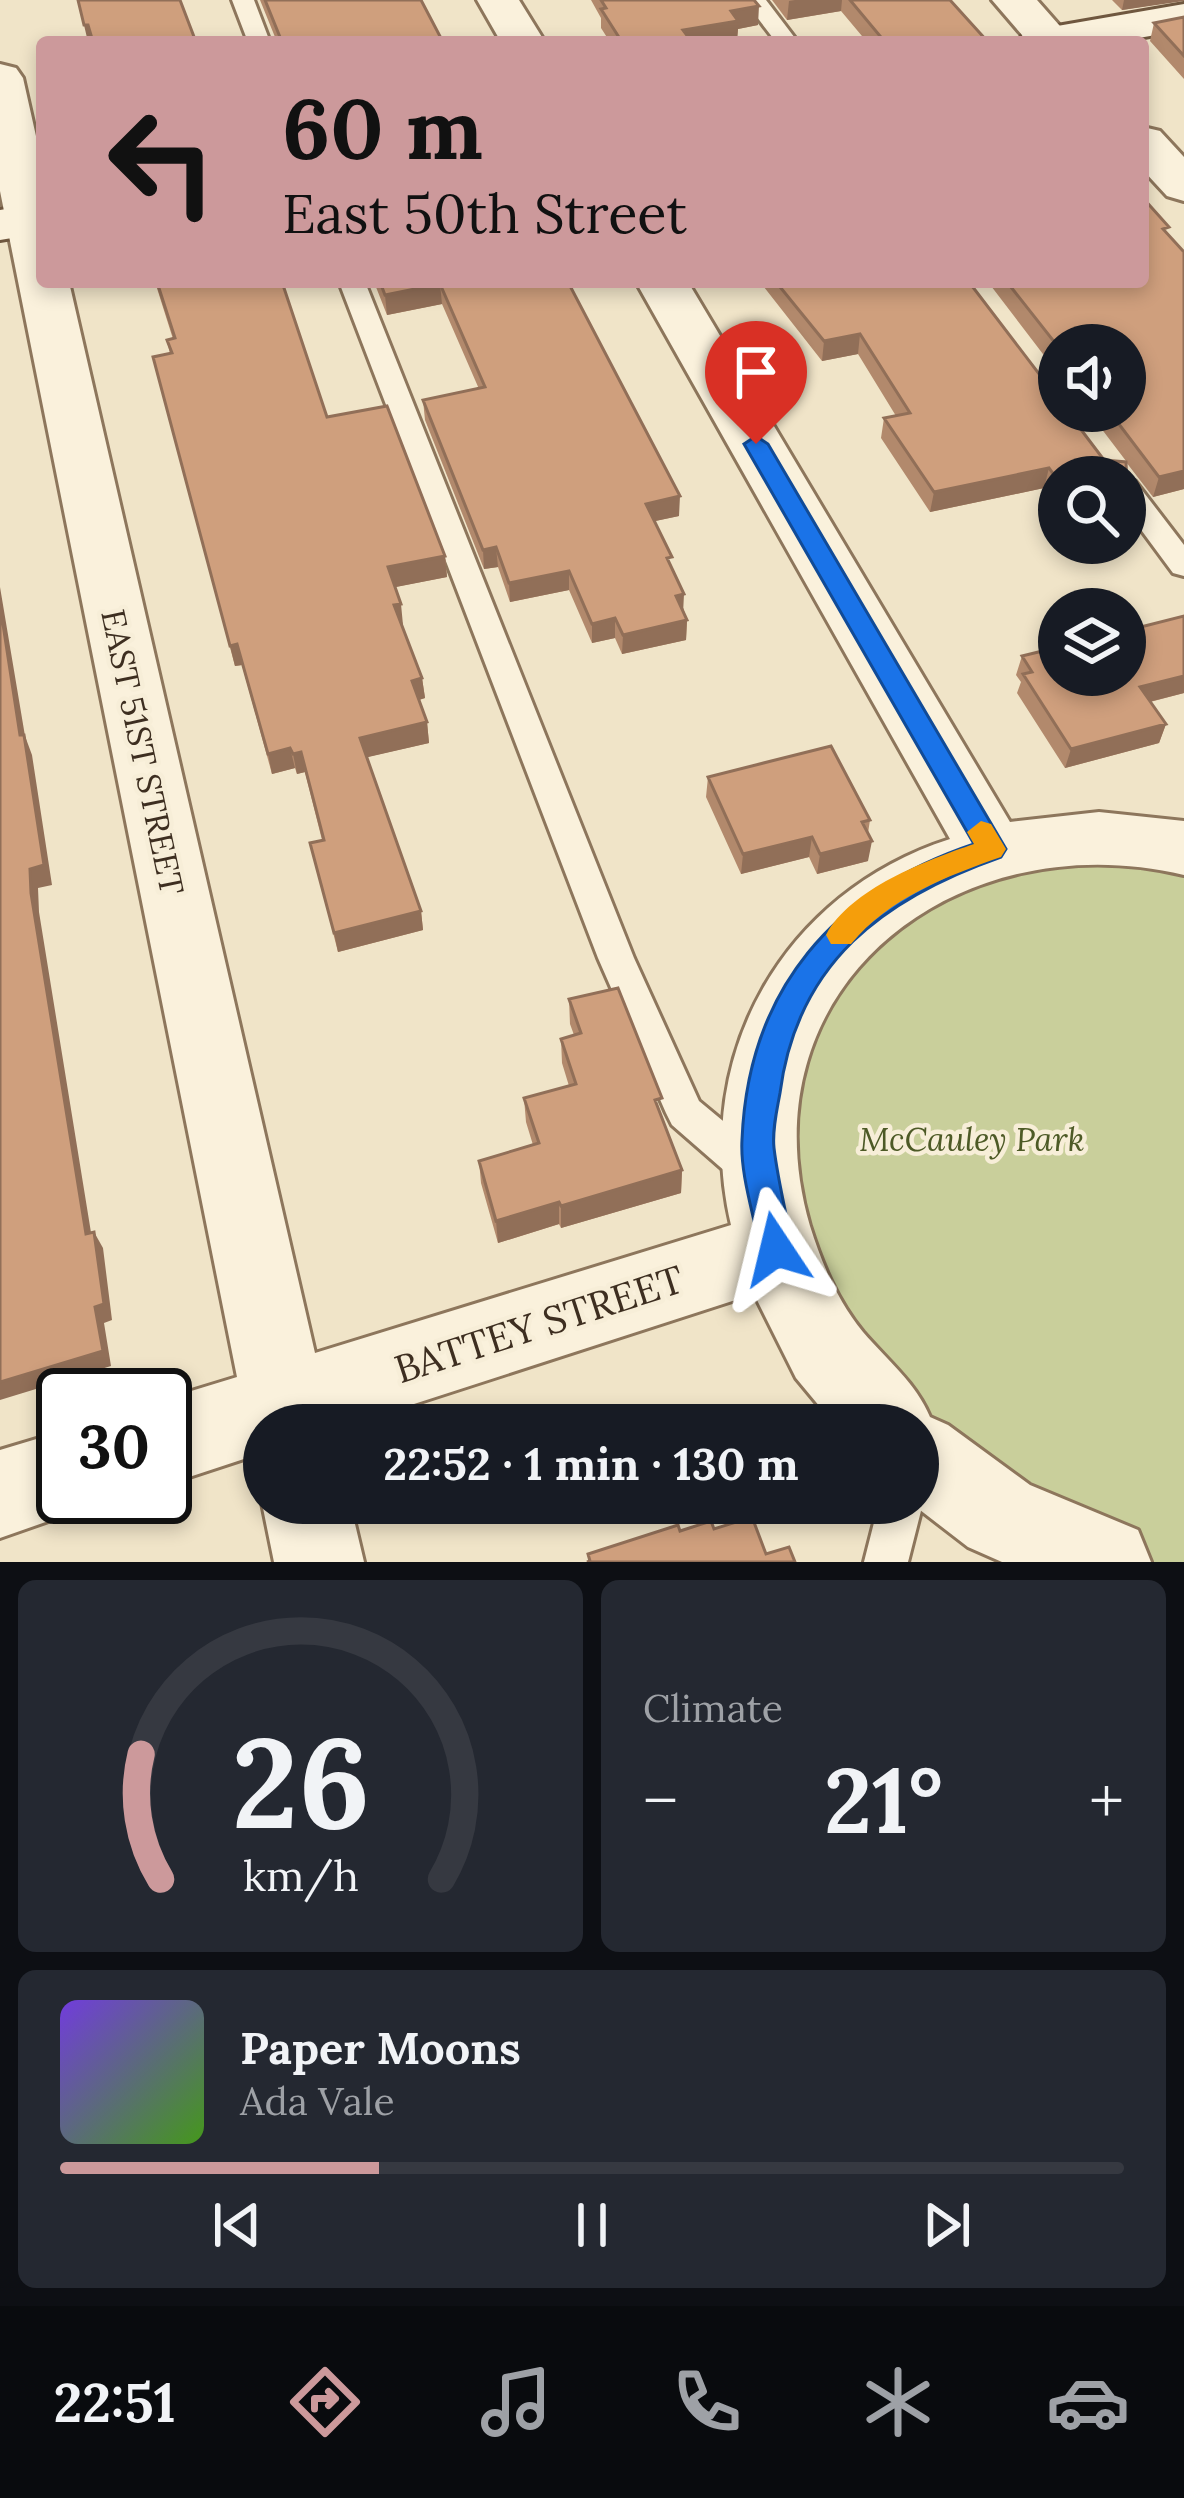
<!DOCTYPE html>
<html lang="en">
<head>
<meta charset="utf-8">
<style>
  body { margin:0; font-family:Lora,serif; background:#242831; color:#f1f3f6; height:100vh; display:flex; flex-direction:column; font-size:45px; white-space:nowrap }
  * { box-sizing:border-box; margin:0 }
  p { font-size:39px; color:#9ea1a6 }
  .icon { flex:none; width:66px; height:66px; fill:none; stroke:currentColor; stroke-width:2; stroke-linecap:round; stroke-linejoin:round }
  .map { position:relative; height:1562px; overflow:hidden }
  .panel { display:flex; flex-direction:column; gap:18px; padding:18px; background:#0d0f14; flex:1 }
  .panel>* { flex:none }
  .banner { position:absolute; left:36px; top:36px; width:1113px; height:252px; border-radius:12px; box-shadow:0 6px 18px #0003; background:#cc999b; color:#111; overflow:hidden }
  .fabs { position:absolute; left:1038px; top:324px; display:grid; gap:24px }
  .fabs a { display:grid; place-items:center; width:108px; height:108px; border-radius:50%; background:#171b24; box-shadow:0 6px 18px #0003; font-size:60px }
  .speed { position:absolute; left:36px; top:1368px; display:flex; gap:24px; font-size:60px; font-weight:700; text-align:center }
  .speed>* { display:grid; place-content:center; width:156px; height:156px; border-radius:50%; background:#171b24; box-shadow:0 6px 18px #0003; line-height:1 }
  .speed .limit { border:6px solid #111; border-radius:18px; background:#fff; color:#111 }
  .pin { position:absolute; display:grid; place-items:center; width:102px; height:102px; color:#fff; margin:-123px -51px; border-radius:50% 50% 50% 0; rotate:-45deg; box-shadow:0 0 12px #0007 }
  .pin .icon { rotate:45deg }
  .me { position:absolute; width:132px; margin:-66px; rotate:350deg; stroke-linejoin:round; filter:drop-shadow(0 0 9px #0008) }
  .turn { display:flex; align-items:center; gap:42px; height:252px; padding:0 48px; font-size:54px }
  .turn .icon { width:156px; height:156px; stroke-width:2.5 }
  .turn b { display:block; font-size:84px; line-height:102px }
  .big { font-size:90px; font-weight:700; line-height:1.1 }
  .panel .widget { flex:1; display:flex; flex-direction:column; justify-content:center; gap:18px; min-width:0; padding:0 42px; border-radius:18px; background:#242831 }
  .panel .dial { align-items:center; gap:0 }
  .dial svg { height:312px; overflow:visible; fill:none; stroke:#363941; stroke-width:7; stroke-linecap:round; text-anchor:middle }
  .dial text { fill:#f1f3f6; stroke:none }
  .song { display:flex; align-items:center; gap:36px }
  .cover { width:144px; height:144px; border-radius:18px; background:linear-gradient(135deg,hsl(260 70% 55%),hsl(100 70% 35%)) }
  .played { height:12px; border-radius:6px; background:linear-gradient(90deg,#cc999b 30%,#363941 30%) }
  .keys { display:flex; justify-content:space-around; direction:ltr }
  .heat { display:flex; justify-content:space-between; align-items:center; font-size:66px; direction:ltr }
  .panel .tiles { flex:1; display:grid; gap:18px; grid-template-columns:1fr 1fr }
  .widget:last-child { grid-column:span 2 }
  .trip { position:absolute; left:243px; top:1404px; width:696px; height:120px; border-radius:60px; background:#171b24; box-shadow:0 6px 18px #0003; font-weight:700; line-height:120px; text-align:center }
  .tabs { display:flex; height:192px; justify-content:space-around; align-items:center; background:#090b0e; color:#9ea1a6 }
  .tabs .icon { width:84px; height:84px }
  .tabs .active { color:#cc999b }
  .tabs b { font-size:54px; color:#f1f3f6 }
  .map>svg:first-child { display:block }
</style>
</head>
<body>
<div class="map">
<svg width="1184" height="1562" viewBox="0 0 1184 1562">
  <rect width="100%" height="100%" fill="#f0e4c8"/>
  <!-- green -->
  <path fill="#c9cf9b" d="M1184,848V1562H1106L918,1425L824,1347L771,1048L929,871Z"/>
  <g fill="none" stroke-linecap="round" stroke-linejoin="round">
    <defs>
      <path id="lane" d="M232,0H254L270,42H248Z
        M744,0H766L798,42H776Z
        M339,282H365L634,958L699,1101L770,1160L775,1173L770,1186L756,1191L742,1186L672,1125L666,1113L598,958Z
        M1125,478L1135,481L1184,545V576L1173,573L1125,508Z
        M918,1491L923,1503L908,1562H864L879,1503H918Z"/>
      <path id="street" d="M477,0H519L545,42H501Z
        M992,0H1037L1074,42H1028Z
        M0,64L16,68L23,78L42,163V282H69L315,1353L731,1225C691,1055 784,892 950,839L636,282H688L1010,822L1099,812L1184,821V875C959,821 740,985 810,1226C822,1264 837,1300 863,1332C887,1360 916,1383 930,1417L948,1425L1030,1485L1138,1530L1151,1562H1002L968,1547L911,1503H918V1425H835L796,1378L754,1294L349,1425H264V1457L259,1454L165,1485V1399L237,1377L0,191Z
        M1143,127L1160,131L1184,157V201L1167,196L1143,170Z
        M63,1431V1497H97L94,1505L0,1538V1450Z
        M264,1499V1503H350L364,1562H274L262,1503Z"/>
      <path id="secondary" d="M1184,4V30L1116,42H1018L1024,33L1040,29Z
        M42,203V233L0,240V210Z"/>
    </defs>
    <!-- lane casing -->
    <use href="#lane" stroke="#8d765c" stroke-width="6"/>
    <!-- street casing -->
    <use href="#street" stroke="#8d765c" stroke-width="6"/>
    <!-- secondary casing -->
    <use href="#secondary" stroke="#6f573f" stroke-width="6"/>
    <!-- lane -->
    <use href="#lane" fill="#faf1dc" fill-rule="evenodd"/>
    <!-- street -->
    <use href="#street" fill="#faf1dc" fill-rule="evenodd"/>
    <!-- secondary -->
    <use href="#secondary" fill="#faf1dc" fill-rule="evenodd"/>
  </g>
  <!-- wall -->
  <path fill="#b2896c" d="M260,0H421L443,42H277Z
    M591,0H754L758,25L738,29L737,40L727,42H610L601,28V18Z
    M772,0H950L988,42H867L841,11L787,20Z
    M1112,0H1184L1122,10Z
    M1184,17V79L1150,41L1154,23Z
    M1167,233L1184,489L1153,497L1126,462L1059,477V509L1044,488L930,512L881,438L884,418L896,416L858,354L822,361L760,282H969L1104,460L1126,461L1088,411H1125L1059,345V375L988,282H1143Z
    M155,282H282L327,417L445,556L447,577L395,587L402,625L422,678L425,698L419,700L427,722L429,743L367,757L421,911L423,930L338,952L310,843L322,840L305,772L297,774L295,768L272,774L242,665L235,666L158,378L170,354L167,340L173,339Z
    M374,282H568L679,516L655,521L687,620L686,640L622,654L615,638L592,643L569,590L510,602L498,567L484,569L425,420L423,400L479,389L442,304L387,315Z
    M1184,616V693L1150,702L1166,724L1159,743L1065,768L1017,693L1021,682L1016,675L1022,656Z
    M708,777L870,820L868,833V861L817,874L809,857L741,874L706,797Z
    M569,999L661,1114L682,1170L681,1193L561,1228L559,1224L498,1243L481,1183L479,1161L533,1145L526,1122L524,1098L569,1086L562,1063L561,1039L574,1035L570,1024Z"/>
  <!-- shaded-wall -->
  <path fill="#916f58" d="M795,0H842L841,11L787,20L789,1Z
    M1124,0H1184V1L1122,10Z
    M759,6L758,25L738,29L737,40L683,42V30L731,11Z
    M84,25H88L92,42H88Z
    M440,284L442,304L387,315L385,295Z
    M860,334L858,354L822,361L824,341Z
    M1049,468L1044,488L930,512L934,492Z
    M1184,471V489L1153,497L1159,477Z
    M680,496L679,516L646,523V504Z
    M496,547L498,567L484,569L483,550Z
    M445,556L447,577L391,588L388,567Z
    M569,571V590L510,602L509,583Z
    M0,587L25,736L32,755L52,885L38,888L39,912L94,1251L86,1234L31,893L20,735L0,605Z
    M684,594L683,614L676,596Z
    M401,604L403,625L397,626L394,605Z
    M615,618V638L592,643V624Z
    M687,620L686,640L622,654L623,635Z
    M237,644L242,665L235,666L230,646Z
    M1184,676V693L1133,706L1140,687Z
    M422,678L425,698L415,701L412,681Z
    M427,722L429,743L364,758L360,738Z
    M1166,724L1159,743L1065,768L1071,749Z
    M290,748L295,768L272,774L268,754Z
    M301,752L305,772L297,774L293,754Z
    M812,837L809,857L741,874L743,854Z
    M872,841L868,861L817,874L820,854Z
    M421,911L423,930L338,952L334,933Z
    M682,1170L681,1193L561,1228V1206Z
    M559,1202V1224L498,1243L496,1221Z
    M94,1232L103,1248L112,1320L104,1323L111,1366L0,1400V1382L95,1307Z"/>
  <!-- building -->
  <path fill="#cf9f7d" stroke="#916f58" stroke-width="3" d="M78,0H180L196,42H93L88,25H84Z
    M265,0H421L443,42H282Z
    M601,0H754L759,6L731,11L738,21L683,30L692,42H622L601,9L606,8Z
    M850,0H950L988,42H885Z
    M1184,17V56L1154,23Z
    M1143,198L1169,227L1163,229L1184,252V471L1159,477L1109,411H1125V345H1059V348L1007,282H1143Z
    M157,282H282L327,417L387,406L445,556L388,567L401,604L394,605L422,678L412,681L427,722L360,738L421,911L334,933L310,843L324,840L301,752L293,754L290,748L268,754L237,644L230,646L153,357L172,353L167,340L175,338Z
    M380,282H568L680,496L646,504L672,557L667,558L684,594L676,596L687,620L623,635L615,618L592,624L569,571L509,583L496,547L483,550L423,400L485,387L440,284L385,295Z
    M776,282H969L1059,400V411H1067L1104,460L1126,462L1127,485H1125V477H1059V482L1049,468L934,492L884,418L910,413L860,334L824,341Z
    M0,605L20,735H24L44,865L30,869L31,893L86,1234L94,1232L104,1304L95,1307L103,1351L0,1382Z
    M1184,616V676L1140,687L1166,724L1071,749L1023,674L1032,672L1022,656L1059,647V675H1125V631Z
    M831,746L870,820L862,822L872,841L820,854L812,837L743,854L708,777Z
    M618,988L662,1098L655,1100L682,1170L561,1206L559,1202L496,1221L479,1161L539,1143L524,1098L576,1084L561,1039L581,1033L569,999Z
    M752,1517L766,1554L789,1547L795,1562H587L590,1561L588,1554L678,1525L680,1531L711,1521L714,1529Z"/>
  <!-- route -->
  <path fill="#1a73e8" stroke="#114b97" stroke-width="3" d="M756,436L768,444L1006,849L1001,857C884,898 797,962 780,1093C777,1110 772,1130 774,1148C778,1182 787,1216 793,1249L788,1260L776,1264L765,1260L760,1249C754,1215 740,1174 742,1140C748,989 834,891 974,844L744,444Z"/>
  <!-- slow -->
  <path fill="#f59e0b" d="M981,821L991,824L1006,849L1001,857C947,876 889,898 851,944H831L826,935C850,889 927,860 974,844L967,832Z"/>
  <g text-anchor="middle" stroke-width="9" stroke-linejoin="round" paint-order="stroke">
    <!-- street labels -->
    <g font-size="33" fill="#3d2e20" stroke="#f7eed8">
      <text transform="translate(143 752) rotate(78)" y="12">EAST 51ST STREET</text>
    </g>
    <!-- park labels -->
    <g font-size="33" font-style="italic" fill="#4d5a26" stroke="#f7eed8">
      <text x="972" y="1151">McCauley Park</text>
    </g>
    <!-- near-street labels -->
    <g font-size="39" fill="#3d2e20" stroke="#f7eed8">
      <text transform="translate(539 1324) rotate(-18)" y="14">BATTEY STREET</text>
    </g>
  </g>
</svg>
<div class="fabs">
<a><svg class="icon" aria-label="sound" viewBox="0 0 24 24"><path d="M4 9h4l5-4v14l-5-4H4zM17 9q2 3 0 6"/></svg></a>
<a><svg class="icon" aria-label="search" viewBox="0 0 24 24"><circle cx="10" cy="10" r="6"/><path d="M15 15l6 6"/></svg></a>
<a><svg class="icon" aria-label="layers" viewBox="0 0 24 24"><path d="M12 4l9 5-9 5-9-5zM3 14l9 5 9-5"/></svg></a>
</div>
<div class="speed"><div class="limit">30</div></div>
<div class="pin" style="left:756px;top:444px;background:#d93025"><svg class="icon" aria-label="arrive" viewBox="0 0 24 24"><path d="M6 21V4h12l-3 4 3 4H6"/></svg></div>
<svg class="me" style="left:776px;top:1249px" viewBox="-20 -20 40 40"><path d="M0-17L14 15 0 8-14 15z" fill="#1a73e8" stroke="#fff" stroke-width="4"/></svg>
<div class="trip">22:52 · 1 min · 130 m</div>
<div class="banner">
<div class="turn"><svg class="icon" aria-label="left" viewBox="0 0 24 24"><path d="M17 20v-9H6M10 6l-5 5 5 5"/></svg><div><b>60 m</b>East 50th Street</div></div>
</div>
</div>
<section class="panel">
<div class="tiles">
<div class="widget dial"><svg viewBox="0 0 100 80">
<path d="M14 69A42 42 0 1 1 86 69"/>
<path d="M14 69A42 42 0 0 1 9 37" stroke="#cc999b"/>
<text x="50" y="56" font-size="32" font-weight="700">26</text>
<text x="50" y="72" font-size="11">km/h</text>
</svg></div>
<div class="widget"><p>Climate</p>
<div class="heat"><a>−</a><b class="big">21°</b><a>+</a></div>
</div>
<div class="widget">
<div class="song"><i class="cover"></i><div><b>Paper Moons</b><p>Ada Vale</p></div></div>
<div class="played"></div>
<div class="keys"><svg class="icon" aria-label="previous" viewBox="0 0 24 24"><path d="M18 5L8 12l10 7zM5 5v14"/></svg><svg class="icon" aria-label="pause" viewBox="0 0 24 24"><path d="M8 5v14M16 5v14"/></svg><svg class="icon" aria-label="next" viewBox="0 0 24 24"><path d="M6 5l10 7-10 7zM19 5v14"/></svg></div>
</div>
</div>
</section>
<nav class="tabs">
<b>22:51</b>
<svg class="icon active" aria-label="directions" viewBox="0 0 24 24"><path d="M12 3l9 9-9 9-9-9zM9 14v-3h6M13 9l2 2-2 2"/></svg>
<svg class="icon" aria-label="music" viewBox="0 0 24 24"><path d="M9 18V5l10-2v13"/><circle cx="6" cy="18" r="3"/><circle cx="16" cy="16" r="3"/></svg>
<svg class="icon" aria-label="phone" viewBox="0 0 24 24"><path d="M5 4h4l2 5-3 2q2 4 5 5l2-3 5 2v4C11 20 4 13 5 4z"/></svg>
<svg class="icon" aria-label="climate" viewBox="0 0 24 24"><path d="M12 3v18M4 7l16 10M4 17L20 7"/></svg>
<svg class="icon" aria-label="car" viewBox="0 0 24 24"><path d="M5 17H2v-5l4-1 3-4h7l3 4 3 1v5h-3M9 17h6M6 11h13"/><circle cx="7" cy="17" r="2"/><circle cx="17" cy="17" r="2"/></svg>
</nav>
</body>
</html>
